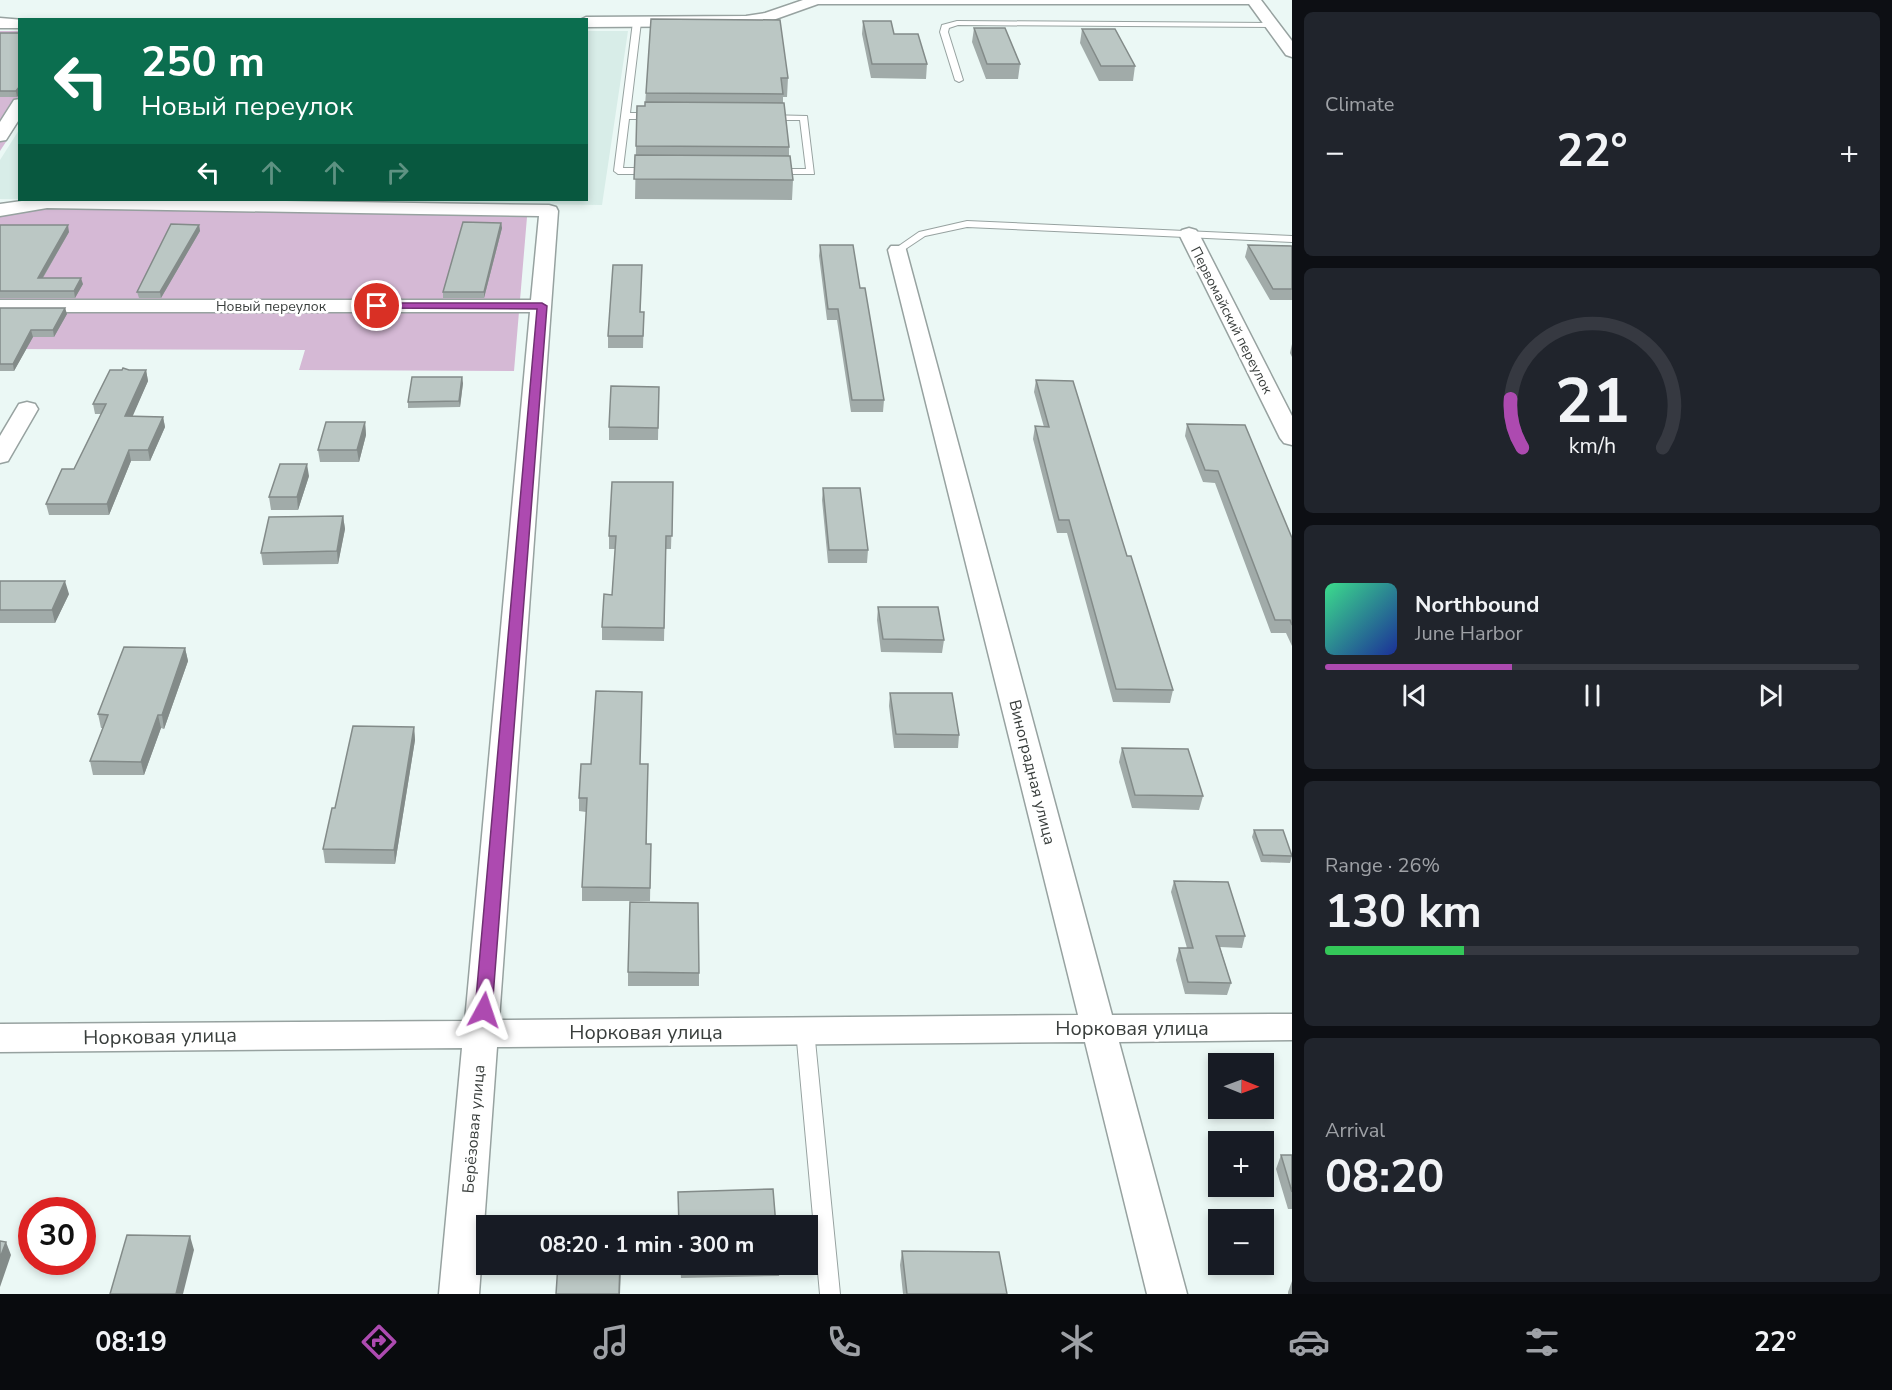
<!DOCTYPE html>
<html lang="en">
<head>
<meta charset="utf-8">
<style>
  body { margin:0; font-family:"Nunito Sans",sans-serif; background:#20242c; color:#f1f3f6; height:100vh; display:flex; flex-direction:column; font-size:22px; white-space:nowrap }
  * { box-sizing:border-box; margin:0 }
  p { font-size:20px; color:#9ea1a6 }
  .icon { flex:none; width:33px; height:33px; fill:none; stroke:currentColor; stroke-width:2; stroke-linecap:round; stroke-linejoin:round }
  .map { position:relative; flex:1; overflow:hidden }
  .side { display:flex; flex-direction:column; gap:12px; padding:12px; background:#0d0f14; width:600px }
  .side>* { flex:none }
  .top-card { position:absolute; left:18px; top:18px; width:570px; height:183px; border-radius:0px; box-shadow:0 3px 9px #0003; background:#0b6e4f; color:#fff; overflow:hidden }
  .needle { width:39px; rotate:91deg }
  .tools { position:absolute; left:1208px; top:1053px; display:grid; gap:12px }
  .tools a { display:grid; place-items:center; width:66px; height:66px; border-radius:0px; background:#171b24; box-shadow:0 3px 9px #0003; font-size:30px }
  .speed { position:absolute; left:18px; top:1197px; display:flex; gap:12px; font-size:30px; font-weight:700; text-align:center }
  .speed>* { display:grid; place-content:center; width:78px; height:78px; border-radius:50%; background:#171b24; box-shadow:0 3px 9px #0003; line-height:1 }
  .speed .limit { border:9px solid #d22; background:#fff; color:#111 }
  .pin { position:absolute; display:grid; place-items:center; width:51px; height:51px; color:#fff; margin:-26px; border:3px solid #fff; border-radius:50%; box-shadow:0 2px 6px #0007 }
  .me { position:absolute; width:66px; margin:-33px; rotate:5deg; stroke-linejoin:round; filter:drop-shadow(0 0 4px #0008) }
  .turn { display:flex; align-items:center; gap:21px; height:126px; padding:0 24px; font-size:27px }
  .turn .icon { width:78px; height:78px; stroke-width:2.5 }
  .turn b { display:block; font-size:42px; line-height:51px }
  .lanes { display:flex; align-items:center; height:57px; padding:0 24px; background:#0003; justify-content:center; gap:30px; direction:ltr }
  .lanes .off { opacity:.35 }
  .big { font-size:45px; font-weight:700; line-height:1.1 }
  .side .tile { flex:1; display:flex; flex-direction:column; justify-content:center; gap:9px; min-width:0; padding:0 21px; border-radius:9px; background:#20242c }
  .side .dial { align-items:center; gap:0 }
  .dial svg { height:156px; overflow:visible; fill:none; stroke:#363941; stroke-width:7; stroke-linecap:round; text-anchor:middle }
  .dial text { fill:#f1f3f6; stroke:none }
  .song { display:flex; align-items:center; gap:18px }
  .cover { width:72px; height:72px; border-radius:9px; background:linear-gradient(135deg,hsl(150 70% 55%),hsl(230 70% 35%)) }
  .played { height:6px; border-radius:3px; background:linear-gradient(90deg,#ad4ab0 35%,#363941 35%) }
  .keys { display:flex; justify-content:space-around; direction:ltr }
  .heat { display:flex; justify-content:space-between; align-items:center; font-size:33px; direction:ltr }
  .charge { height:9px; border-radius:4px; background:linear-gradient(90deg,#34c759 26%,#363941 0) }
  .trip { position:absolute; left:476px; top:1215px; width:342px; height:60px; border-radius:0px; background:#171b24; box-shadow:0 3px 9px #0003; font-weight:700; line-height:60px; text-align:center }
  .tabs { display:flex; height:96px; justify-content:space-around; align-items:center; background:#090b0e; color:#9ea1a6 }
  .tabs .icon { width:42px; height:42px }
  .tabs .active { color:#ad4ab0 }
  .tabs b { font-size:27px; color:#f1f3f6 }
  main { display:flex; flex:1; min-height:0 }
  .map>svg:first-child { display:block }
</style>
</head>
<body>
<main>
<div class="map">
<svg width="1292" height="1294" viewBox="0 0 1292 1294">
  <rect width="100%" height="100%" fill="#ebf8f5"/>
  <!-- built -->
  <path fill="#d8ede8" d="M587,31H628L602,205L0,199V160L19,130L20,200H586Z"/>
  <!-- green -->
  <path fill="#d5b9d5" d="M0,31H19V122L0,151Z
    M0,205L527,217L514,371L299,370L305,350L0,349Z"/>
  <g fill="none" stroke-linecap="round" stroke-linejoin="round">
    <defs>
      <path id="lane" d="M637,20L641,22L630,113H653L657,116L653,119H629L623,168H652L656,171L652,174H618L614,171L633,22Z
        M957,21L1272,23L1276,25L1272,27L958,25L949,28L948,32L963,80L959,82L955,80L940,32L942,25Z
        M765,115L807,116L814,174H773L772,172L776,169H806L800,120H768L765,119Z
        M967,221L1292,236V242L967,227L925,236L901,252L893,250L919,232Z
        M805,1023L811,1025L814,1030L840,1294H820L796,1030L799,1025Z"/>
      <path id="street" d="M803,0H1261L1292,41V57L1286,55L1249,4H818L773,20L746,26L586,27V20H580L586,17L746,16L765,13Z
        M0,18L24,20H20V28H0Z
        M20,99V118L6,140L0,141V122L14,100Z
        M29,200H219L549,205L556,207L558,211L499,1020L1078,1015L888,250L891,246H905L1112,1015L1292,1014V1040L1119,1042L1187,1294H1147L1085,1042L497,1047L479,1294H439L462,1048L0,1052V1024L465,1021L530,312H0V300H531L539,216L47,208L0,216V204Z
        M1189,228L1196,230L1199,234L1292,416V445L1284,443L1280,438L1179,234L1182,230Z
        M27,402L35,404L38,409L8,461L0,463V436L19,404Z"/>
    </defs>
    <!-- lane casing -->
    <use href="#lane" stroke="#97a2a0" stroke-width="2"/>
    <!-- street casing -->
    <use href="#street" stroke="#97a2a0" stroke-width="3"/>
    <!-- lane -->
    <use href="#lane" fill="#fff" fill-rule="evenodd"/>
    <!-- street -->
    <use href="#street" fill="#fff" fill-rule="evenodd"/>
  </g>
  <!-- wall -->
  <path fill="#a1aba9" d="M651,19L788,78L787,97H783V103L789,147V156L793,180L792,200L635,199L636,146L645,106Z
    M863,21L894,34L927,64L926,79L871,78L862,34Z
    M974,28L1020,64L1018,79H986L972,42Z
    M1082,29L1135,66L1133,81H1099L1080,43Z
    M0,33H20L17,97H0Z
    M501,223L502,228L484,298H443V292Z
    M0,225L69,232L43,278L83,284L75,298H0Z
    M199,225L200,231L161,298H139L137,292Z
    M820,245L860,288L884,400L883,412H851L837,320H827L819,256Z
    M1248,245L1292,246V300H1270L1245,257Z
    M642,265L640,312H644L643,348H608V336Z
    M0,308H65L67,314L54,337H33L14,371H0Z
    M1292,344V357L1290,353Z
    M129,370H146L148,381L132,416L163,417L165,427L150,461H131L109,515H49L46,504L74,469L101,414H95L93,404Z
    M1036,380L1127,556L1173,690L1170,703L1113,702L1067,533H1057L1033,439L1035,426L1044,427L1034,392Z
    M463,383L460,407L408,408V402Z
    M659,387L658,440H609V427Z
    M365,422L366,435L359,462H320L318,450Z
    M1187,424L1292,538V646L1286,633H1271L1215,483L1203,482L1185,436Z
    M309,476L298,510H271L269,497Z
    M673,482L671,549H666L664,641L602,640V627L612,595L615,549H609V536Z
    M823,488L868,550L867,563H828L822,500Z
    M343,516L345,529L338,564L263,565L261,553Z
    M0,581L69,594L55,623H0Z
    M878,607L944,640L942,653L881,652L877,620Z
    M185,648L188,661L164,729L161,728L144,775H93L90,761L103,728H101L98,714Z
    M890,693L959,735L958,748H894L889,706Z
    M414,727L415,740L395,864L325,863L323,849L335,808Z
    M1122,748L1203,796L1199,810L1132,808L1119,762Z
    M640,764L647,844H651L650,901H582V887L586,812L579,811V798Z
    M1254,830L1292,856L1290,863L1261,862L1252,837Z
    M1174,881L1245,936L1242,948L1220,947L1231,983L1227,995L1185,994L1176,960L1179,948H1187L1171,892Z
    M628,972L699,973V986H628Z
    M1281,1155H1292V1209H1288L1276,1169Z
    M902,1251L1007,1294H903L900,1265Z
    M680,1264H780L779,1276L681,1278Z
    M1292,1281V1294H1288V1292Z"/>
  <!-- shaded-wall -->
  <path fill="#838b89" d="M20,86V94L17,97L16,91Z
    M501,223L502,228L484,298V292Z
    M68,225L69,232L39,284L38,278Z
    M199,225L200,231L161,298L160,292Z
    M81,278L83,284L75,298L74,291Z
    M65,308L67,314L54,337L53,330Z
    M31,330L33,337L14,371L13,364Z
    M146,370L148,381L128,427L125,416Z
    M462,377L463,383L460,407L459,401Z
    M163,417L165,427L150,461L148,450Z
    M365,422L366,435L359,462L357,450Z
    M129,450L131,461L109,515L107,504Z
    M307,464L309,476L298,510L297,497Z
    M343,516L345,529L338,564L337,551Z
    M65,581L69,594L55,623L52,610Z
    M185,648L188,661L164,729L162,715Z
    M158,715L161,728L144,775L141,762Z
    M414,727L415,740L395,864L394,850Z
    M190,1236L194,1250L183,1294H176Z
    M6,1242L11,1255L0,1287V1258Z
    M620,1264H621L620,1294H619Z"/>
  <!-- building -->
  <path fill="#bbc7c4" stroke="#838b89" stroke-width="1.5" d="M651,19L780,20L788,78H781L783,94L646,93Z
    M863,21H891L894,34H918L927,64H872Z
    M974,28H1005L1020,64H987Z
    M1082,29H1115L1135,66H1101Z
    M0,33H20V86L16,91H0Z
    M645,102L784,103L789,147L636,146L637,106H645Z
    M635,155L790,156L793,180L634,179Z
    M463,222L501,223L484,292H443Z
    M171,224L199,225L160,292H137Z
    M0,225H68L38,278H81L74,291H0Z
    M820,245H853L860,288H865L884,400H852L838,309H828Z
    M1248,245L1292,246V289H1273Z
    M613,265H642L640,312H644L643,336H608Z
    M0,308H65L53,330H31L13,364H0Z
    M123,368L129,370H146L125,416L163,417L148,450H129L107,504H46L62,469H74L106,404H93L110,370H122Z
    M412,377H462L459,401L408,402Z
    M1036,380L1073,381L1127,556H1131L1173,690L1116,689L1069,520H1059L1035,426L1049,427Z
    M611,386L659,387L658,428L609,427Z
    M326,422H365L357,450H318Z
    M1187,424L1245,425L1292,538V625L1290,620H1275L1218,471L1205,470Z
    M280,464H307L297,497H269Z
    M612,482H673L672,536H666L664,628L602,627L604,594L612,595L616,536H609Z
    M823,488H860L868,550H829Z
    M343,516L337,551L261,553L269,517Z
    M0,581H65L52,610H0Z
    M878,607H938L944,640L883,639Z
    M124,647L185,648L162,715H158L141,762L90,761L108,715L98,714Z
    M596,691L642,692L640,764H648L646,844H651L650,888L582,887L587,798H579L581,764H591Z
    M890,693H952L959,735L896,734Z
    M353,726L414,727L394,850L323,849L332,808H335Z
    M1122,748L1188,749L1203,796L1135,795Z
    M1254,830H1283L1292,856L1263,855Z
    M1174,881L1228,882L1245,936H1216L1231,983L1188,982L1179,948H1193Z
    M630,902L698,903L699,973L628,972Z
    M1281,1155H1292V1192Z
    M773,1189L776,1226H679L678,1192Z
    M127,1235L190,1236L176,1294H110Z
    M0,1241L6,1242L0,1258Z
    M902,1251L999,1252L1007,1294H907Z
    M558,1264H620L619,1294H556Z"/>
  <!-- route -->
  <path fill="#ad4ab0" stroke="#703072" stroke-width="1.5" d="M377,303H542L547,306L492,1010L490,1014L484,1016L478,1014L475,1010L537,309L373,308L372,306Z"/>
  <g text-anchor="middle" stroke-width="5" stroke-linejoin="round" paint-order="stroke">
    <!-- far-street labels -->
    <g font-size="14" fill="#393e3c" stroke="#fff">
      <text x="271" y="311">Новый переулок</text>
      <text transform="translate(1232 320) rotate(63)" y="5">Первомайский переулок</text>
    </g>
    <!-- street labels -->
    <g font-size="16" fill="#393e3c" stroke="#fff">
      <text transform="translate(1033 772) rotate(76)" y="6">Виноградная улица</text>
      <text transform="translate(473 1129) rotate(-85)" y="6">Берёзовая улица</text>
    </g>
    <!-- near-street labels -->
    <g font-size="20" fill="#393e3c" stroke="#fff">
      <text x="1132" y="1035">Норковая улица</text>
      <text x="646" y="1039">Норковая улица</text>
      <text transform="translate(160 1036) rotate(-1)" y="7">Норковая улица</text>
    </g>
  </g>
</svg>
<div class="tools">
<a><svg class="needle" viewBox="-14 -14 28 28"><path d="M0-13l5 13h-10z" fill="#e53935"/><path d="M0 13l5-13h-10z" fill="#9ea1a6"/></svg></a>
<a>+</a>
<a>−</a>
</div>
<div class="speed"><div class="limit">30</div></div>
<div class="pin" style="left:377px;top:306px;background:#d93025"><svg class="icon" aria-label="arrive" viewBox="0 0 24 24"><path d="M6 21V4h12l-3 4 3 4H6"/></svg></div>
<svg class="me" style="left:484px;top:1010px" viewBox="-20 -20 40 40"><path d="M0-17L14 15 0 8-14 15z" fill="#ad4ab0" stroke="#fff" stroke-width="4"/></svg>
<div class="trip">08:20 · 1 min · 300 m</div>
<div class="top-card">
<div class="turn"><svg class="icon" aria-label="left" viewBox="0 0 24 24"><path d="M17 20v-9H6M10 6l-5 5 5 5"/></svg><div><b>250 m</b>Новый переулок</div></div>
<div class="lanes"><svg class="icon" aria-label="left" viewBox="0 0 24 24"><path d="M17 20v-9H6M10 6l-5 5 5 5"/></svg><svg class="icon off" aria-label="ahead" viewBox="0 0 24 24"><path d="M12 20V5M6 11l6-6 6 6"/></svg><svg class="icon off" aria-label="ahead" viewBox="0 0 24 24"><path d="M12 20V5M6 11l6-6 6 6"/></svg><svg class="icon off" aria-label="right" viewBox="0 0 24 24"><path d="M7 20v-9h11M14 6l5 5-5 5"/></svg></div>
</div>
</div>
<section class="side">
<div class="tile"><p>Climate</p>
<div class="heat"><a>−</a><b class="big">22°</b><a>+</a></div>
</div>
<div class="tile dial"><svg viewBox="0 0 100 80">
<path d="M14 69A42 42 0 1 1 86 69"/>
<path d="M14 69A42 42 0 0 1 8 44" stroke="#ad4ab0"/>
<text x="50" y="56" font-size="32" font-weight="700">21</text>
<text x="50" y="72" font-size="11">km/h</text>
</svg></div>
<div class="tile">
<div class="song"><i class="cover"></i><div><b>Northbound</b><p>June Harbor</p></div></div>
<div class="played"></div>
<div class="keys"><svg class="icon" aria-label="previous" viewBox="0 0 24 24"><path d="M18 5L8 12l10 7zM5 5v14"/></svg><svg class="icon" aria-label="pause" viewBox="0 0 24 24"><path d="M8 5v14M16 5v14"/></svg><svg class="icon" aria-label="next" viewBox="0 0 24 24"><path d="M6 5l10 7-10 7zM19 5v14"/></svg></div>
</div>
<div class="tile"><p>Range · 26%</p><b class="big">130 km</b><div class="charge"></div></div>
<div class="tile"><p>Arrival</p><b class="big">08:20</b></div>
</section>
</main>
<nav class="tabs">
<b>08:19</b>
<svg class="icon active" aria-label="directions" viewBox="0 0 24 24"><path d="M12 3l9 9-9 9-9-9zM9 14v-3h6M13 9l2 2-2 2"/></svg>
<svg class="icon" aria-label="music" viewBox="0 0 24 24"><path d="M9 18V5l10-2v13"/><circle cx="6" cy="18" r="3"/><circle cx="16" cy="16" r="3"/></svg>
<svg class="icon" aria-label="phone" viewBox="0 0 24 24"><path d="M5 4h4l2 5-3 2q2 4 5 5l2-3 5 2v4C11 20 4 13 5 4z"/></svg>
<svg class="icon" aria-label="climate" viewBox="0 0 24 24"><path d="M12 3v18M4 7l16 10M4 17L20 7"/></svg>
<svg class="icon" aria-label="car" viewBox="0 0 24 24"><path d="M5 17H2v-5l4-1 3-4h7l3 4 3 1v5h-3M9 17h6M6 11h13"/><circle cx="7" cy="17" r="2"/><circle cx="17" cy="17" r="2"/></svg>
<svg class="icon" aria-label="filters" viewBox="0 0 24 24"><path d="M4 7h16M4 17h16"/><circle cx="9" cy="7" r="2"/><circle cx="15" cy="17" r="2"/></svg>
<b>22°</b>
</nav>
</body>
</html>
